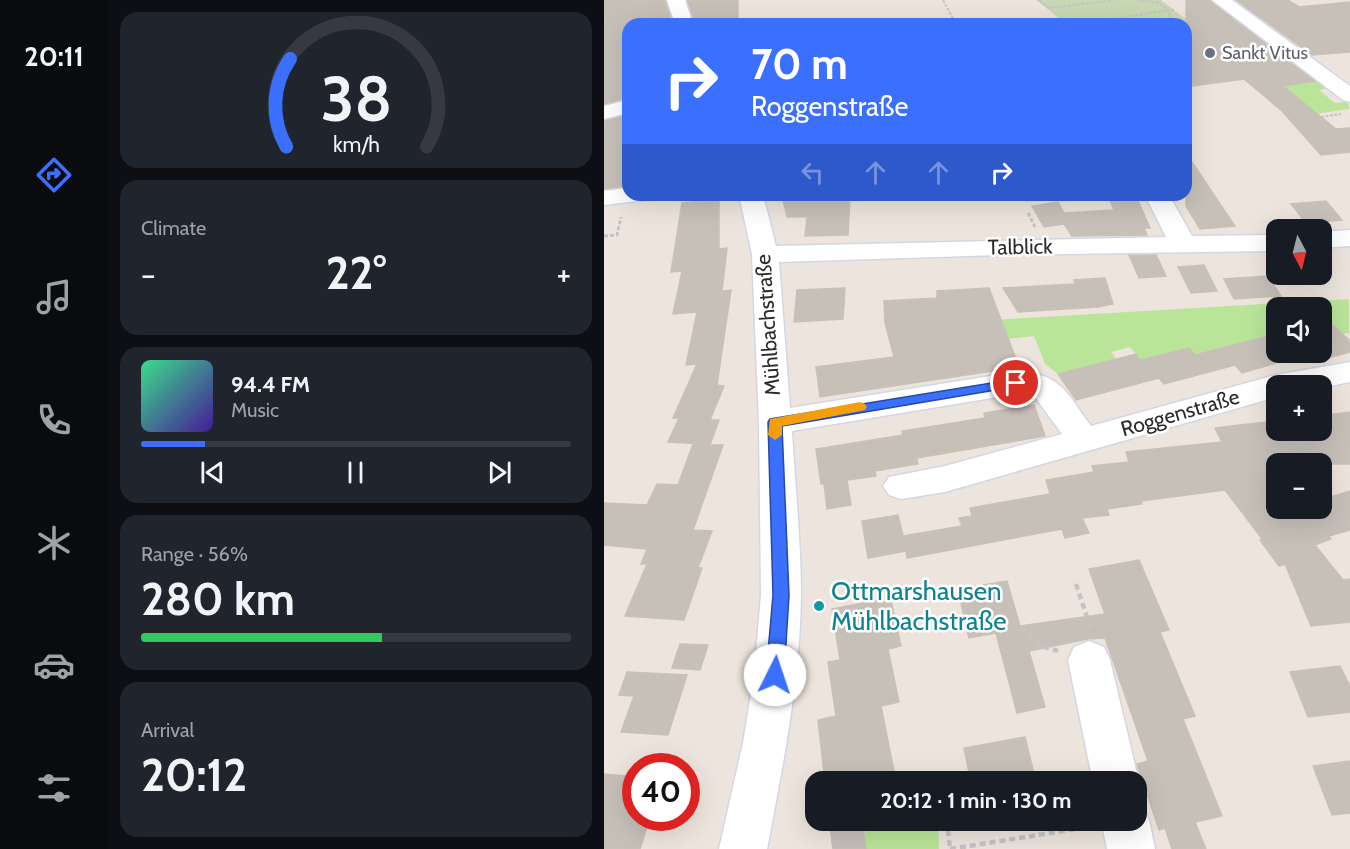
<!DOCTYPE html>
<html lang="en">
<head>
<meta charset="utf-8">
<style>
  body { margin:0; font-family:Cabin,sans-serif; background:#20242c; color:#f1f3f6; height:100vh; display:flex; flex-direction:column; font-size:22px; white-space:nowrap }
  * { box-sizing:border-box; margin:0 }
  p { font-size:20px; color:#9ea1a6 }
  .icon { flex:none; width:33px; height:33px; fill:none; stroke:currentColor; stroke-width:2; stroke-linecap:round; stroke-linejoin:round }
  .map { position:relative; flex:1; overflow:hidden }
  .panel { display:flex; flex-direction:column; gap:12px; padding:12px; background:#0d0f14; width:496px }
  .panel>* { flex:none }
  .banner { position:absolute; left:18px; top:18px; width:570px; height:183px; border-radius:18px; box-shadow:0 6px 24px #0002; background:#3a70fd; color:#fff; overflow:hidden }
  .needle { width:39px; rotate:173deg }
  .fabs { position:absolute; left:662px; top:219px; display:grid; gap:12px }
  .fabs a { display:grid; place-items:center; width:66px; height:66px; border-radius:12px; background:#171b24; box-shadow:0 6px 24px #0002; font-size:30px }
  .speed { position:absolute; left:18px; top:753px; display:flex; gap:12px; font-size:30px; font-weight:700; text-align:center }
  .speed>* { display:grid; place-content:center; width:78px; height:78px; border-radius:50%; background:#171b24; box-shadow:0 6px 24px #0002; line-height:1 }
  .speed .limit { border:9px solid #d22; background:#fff; color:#111 }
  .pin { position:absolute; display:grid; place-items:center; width:51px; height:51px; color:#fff; margin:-26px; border:3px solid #fff; border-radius:50%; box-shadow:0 2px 6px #0007 }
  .me { position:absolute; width:66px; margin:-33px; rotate:4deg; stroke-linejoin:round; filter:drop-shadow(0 0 4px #0008) }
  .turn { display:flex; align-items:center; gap:21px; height:126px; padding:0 30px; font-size:27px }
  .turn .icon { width:78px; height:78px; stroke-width:2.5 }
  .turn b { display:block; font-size:42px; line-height:51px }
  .lanes { display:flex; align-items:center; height:57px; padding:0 30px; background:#0003; justify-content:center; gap:30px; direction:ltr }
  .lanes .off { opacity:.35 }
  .big { font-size:45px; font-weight:800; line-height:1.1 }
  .panel .card { flex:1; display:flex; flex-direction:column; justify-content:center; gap:9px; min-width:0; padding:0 21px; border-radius:18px; background:#20242c }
  .panel .dial { align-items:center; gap:0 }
  .dial svg { height:156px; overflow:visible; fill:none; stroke:#363941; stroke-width:7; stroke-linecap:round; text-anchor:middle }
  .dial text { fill:#f1f3f6; stroke:none }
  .song { display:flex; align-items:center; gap:18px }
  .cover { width:72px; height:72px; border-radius:9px; background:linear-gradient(135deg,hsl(150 70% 55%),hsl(260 70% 35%)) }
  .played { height:6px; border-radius:3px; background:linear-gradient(90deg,#3a70fd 15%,#363941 15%) }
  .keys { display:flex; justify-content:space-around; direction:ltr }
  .heat { display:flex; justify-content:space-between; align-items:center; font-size:33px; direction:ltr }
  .charge { height:9px; border-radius:4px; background:linear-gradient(90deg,#34c759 56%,#363941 0) }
  .trip { position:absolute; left:201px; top:771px; width:342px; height:60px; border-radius:18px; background:#171b24; box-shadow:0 6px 24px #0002; font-weight:800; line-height:60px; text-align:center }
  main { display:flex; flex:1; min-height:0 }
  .dock { display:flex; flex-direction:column; width:108px; justify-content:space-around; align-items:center; background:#090b0e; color:#9ea1a6 }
  .dock .icon { width:42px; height:42px }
  .dock .current { color:#3a70fd }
  .dock b { font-size:27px; color:#f1f3f6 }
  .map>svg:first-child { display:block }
</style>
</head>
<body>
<main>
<nav class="dock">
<b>20:11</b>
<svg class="icon current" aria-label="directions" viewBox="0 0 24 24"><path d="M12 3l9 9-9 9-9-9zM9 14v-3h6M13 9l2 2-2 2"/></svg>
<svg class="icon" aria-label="music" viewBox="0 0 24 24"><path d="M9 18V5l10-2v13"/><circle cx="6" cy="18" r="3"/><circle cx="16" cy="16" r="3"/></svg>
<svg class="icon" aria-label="phone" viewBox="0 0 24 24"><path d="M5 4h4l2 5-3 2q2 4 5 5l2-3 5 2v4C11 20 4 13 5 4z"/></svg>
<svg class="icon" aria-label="climate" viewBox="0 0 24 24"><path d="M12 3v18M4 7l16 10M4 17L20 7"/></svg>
<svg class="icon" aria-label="car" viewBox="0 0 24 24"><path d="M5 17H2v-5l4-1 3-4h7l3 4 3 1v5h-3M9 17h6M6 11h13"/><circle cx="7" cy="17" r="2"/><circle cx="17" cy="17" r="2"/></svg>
<svg class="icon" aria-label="filters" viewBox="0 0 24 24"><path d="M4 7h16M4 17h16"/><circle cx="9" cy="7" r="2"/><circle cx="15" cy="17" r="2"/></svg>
</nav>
<section class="panel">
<div class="card dial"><svg viewBox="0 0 100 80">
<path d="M14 69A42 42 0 1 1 86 69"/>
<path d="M14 69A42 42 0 0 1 16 24" stroke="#3a70fd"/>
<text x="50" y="56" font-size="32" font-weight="700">38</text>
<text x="50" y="72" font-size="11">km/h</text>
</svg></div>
<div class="card"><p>Climate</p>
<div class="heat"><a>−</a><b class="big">22°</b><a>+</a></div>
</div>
<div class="card">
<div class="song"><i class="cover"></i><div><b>94.4 FM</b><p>Music</p></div></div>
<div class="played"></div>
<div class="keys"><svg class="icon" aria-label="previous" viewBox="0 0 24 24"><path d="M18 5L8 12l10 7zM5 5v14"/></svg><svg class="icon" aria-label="pause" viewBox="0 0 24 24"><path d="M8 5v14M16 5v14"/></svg><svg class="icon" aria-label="next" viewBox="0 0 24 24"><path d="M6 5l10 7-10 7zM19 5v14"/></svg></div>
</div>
<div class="card"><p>Range · 56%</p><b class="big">280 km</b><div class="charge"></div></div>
<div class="card"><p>Arrival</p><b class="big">20:12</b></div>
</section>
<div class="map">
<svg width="746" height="849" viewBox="0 0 746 849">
  <rect width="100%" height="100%" fill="#ede5dd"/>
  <!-- green -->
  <path fill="#bae599" d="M695,75L705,82L715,81L725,88L715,90L731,103L741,102L745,105V109L704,115L701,104L670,78Z
    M745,299V333L739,334L730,326L717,330V308H672V344L667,345L658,337L592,356L585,348L537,360L526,347L507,352L512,359L454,374L441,364L430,336L395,340L388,320Z
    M260,821H334L335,849H262Z"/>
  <!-- cemetery -->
  <path fill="#c9d8b4" d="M432,0H557L598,32L582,24H487L482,20L461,23Z"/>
  <!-- building -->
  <path fill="#c6c0b9" stroke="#c9c1b7" stroke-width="1.5" d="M0,0H61L69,24H24V98L0,104Z
    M83,0H134V24H91Z
    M582,0H606L711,81L679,86L732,129L746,128V152L717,155L678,111L640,79L582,87Z
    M632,0H684L695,7L746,2V52L708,55Z
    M24,115V186L0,189V121Z
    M582,153L618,207L631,226L596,229L582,206Z
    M178,195H246L244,235L201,236L203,217H183Z
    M532,196L546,228H540L543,235L468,236L460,224L440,227L428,206L454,202L460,213L510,210L505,198Z
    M115,199V249L123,248L118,291L127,290L113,385L120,386L106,420H115L106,445H119L89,530L108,531L94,568H98L80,620L21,616L43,564H37L43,549L0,545V503L43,505L53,484L74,485L89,444H100L64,442L75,418H69L93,364L82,365L93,312L69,314L78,271L67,272L78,203Z
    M722,201L738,220L702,223L687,204Z
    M525,255H552L562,276L535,278Z
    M600,265L613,291L587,293L574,267Z
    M664,276L677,296L630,299L620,279Z
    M501,278L509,304L494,307L414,312L399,288L471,284L470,280Z
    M241,288L239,319L190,322L193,290Z
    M385,288L415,367L216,397L212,367L290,357L281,323L280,301L333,298V291Z
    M717,314L746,341V352L717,360Z
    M668,335L673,354L672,363L638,373L631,365L560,384L555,378L472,400L454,374L532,354L536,360L585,348L591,355Z
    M430,405L441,436L313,458L314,464L271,471L272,476L243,480L247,505L223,509L220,484H217L212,449L299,435L298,431L381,418L380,413Z
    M746,412V464H672V508H717V500L746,491V530L725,536L727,539L711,545L739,580L746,579V622L707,626L681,564L675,566L656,540H659L621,490L537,501L538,504L503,509L505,515L478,518L485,533L461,538L458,529L303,558L302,551L264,558L258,521L294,515L299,536L358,526L355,518L368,516L366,508L446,494L442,480L490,472L488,466L525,462L522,452L618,442L611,428L635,425L672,421V430H717V416Z
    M535,560L565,630L556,632L591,716L579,719L618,816L591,822L602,849H568L561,828L555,830L533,764L544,761L501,638L484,639L425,651L441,707L413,713L392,633L365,638L356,599V589L403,581L416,626L501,614L485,569Z
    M273,600L274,603L287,601L297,646L284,649L295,702L277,706L290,771L260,777L261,782H221L214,720L232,716L224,662L236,660L228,609Z
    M76,644L104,645L96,670L68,668Z
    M736,666L746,686V712L704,717L686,672Z
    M23,672L83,675L64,735L17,732L30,696L15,695Z
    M421,737L432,782H367L360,748Z
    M746,761V813L728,815L709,766Z
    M0,774L32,777V818H46L36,849H0Z
    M225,820H258L262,849H229Z"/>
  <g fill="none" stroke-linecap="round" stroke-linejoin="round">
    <defs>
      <path id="minor" d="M63,0H81L89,24H71Z
        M608,0H628L746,86V102L739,100Z
        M24,100V113L0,119V106Z
        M24,188V195H44L41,200L0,205V191Z
        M135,195H159L172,246L562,237L541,195H565L588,236L672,235V251L396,255L175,262L186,408L412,372C457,372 463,394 487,426L672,375L746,362V382L717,388V386H672V397L341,492L297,499L285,495L279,486L285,477L341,466L458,434L431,397L425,394H412L188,431C191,485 197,541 197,595C196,681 179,765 163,849H115L139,743L150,675L157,595L155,422L148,254Z
        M746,230V246L717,248V232Z
        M485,641L500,647L506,660L535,782L532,788V782H489L464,660L470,647Z
        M532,801L538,803L545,820L551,849H503L497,820H532Z"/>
    </defs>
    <!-- minor casing -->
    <use href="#minor" stroke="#d3d7e4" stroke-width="3"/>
    <!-- path-far2 -->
    <path stroke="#c4c4c4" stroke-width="2" stroke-dasharray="3 1.5" stroke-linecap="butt" d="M339,0L352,24
      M435,0L445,8L509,0
      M534,0L555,3L564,10H570
      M492,24L490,22L564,10L566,17L576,24
      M547,24L570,20
      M717,117L737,114"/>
    <!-- path-far1 -->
    <path stroke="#c4c4c4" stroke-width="3" stroke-dasharray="4 2" stroke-linecap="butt" d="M424,213L431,227
      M0,236L13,235L17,217"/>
    <!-- path -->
    <path stroke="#c4c4c4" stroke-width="4.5" stroke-dasharray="6 4" stroke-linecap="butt" d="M472,584L487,629
      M416,628L437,646L454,651
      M339,778V782
      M343,820L346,849
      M346,849L484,827"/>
    <!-- minor -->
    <use href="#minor" fill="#fff" fill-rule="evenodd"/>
  </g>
  <!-- route -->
  <path fill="#3a70fd" stroke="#2649a4" stroke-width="1.5" d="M412,379L418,383L416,386L178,426L185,595L180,675L177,681L171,683L165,681L162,675L169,595L164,422L166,419Z"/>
  <!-- slow -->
  <path fill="#f59e0b" d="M256,402L261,404L263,407L261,410L178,426V435L171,440L164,435L166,419Z"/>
  <!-- markers -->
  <circle fill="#6b7280" stroke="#fff" stroke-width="2" cx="606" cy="53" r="6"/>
  <circle fill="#0f9aa8" stroke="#fff" stroke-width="2" cx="215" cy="606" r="6"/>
  <g text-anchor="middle" stroke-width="5" stroke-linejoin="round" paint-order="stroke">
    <!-- far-worship labels -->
    <g font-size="18" fill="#5b616d" stroke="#fff" text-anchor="start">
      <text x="618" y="59">Sankt Vitus</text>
    </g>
    <!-- street labels -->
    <g font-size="21" fill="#2b2b2b" stroke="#fff">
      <text transform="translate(416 247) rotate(-1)" y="7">Talblick</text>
      <text transform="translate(164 325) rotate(-94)" y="7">Mühlbachstraße</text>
      <text transform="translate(576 413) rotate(-16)" y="7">Roggenstraße</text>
    </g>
    <!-- near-culture labels -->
    <g font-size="26" fill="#0d838f" stroke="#fff" text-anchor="start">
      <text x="227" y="600">Ottmarshausen<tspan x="227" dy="30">Mühlbachstraße</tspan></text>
    </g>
  </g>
</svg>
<div class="fabs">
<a><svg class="needle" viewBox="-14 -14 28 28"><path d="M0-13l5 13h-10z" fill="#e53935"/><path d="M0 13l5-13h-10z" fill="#9ea1a6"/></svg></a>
<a><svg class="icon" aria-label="sound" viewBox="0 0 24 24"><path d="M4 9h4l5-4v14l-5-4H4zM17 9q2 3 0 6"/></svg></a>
<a>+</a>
<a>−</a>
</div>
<div class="speed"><div class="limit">40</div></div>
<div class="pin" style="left:412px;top:383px;background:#d93025"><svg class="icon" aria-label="arrive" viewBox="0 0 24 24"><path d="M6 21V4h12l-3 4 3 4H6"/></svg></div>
<svg class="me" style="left:171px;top:675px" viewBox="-20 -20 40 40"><circle r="19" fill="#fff"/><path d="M0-13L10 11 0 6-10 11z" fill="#3a70fd"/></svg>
<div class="trip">20:12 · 1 min · 130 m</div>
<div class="banner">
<div class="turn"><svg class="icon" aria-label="right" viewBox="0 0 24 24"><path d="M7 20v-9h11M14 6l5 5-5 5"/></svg><div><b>70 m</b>Roggenstraße</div></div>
<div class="lanes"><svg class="icon off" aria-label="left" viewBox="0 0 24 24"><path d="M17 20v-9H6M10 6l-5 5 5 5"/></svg><svg class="icon off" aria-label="ahead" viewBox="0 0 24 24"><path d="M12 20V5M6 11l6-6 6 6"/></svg><svg class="icon off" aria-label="ahead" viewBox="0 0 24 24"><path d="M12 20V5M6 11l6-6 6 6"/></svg><svg class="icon" aria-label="right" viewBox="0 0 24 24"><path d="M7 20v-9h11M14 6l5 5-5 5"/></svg></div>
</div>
</div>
</main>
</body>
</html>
